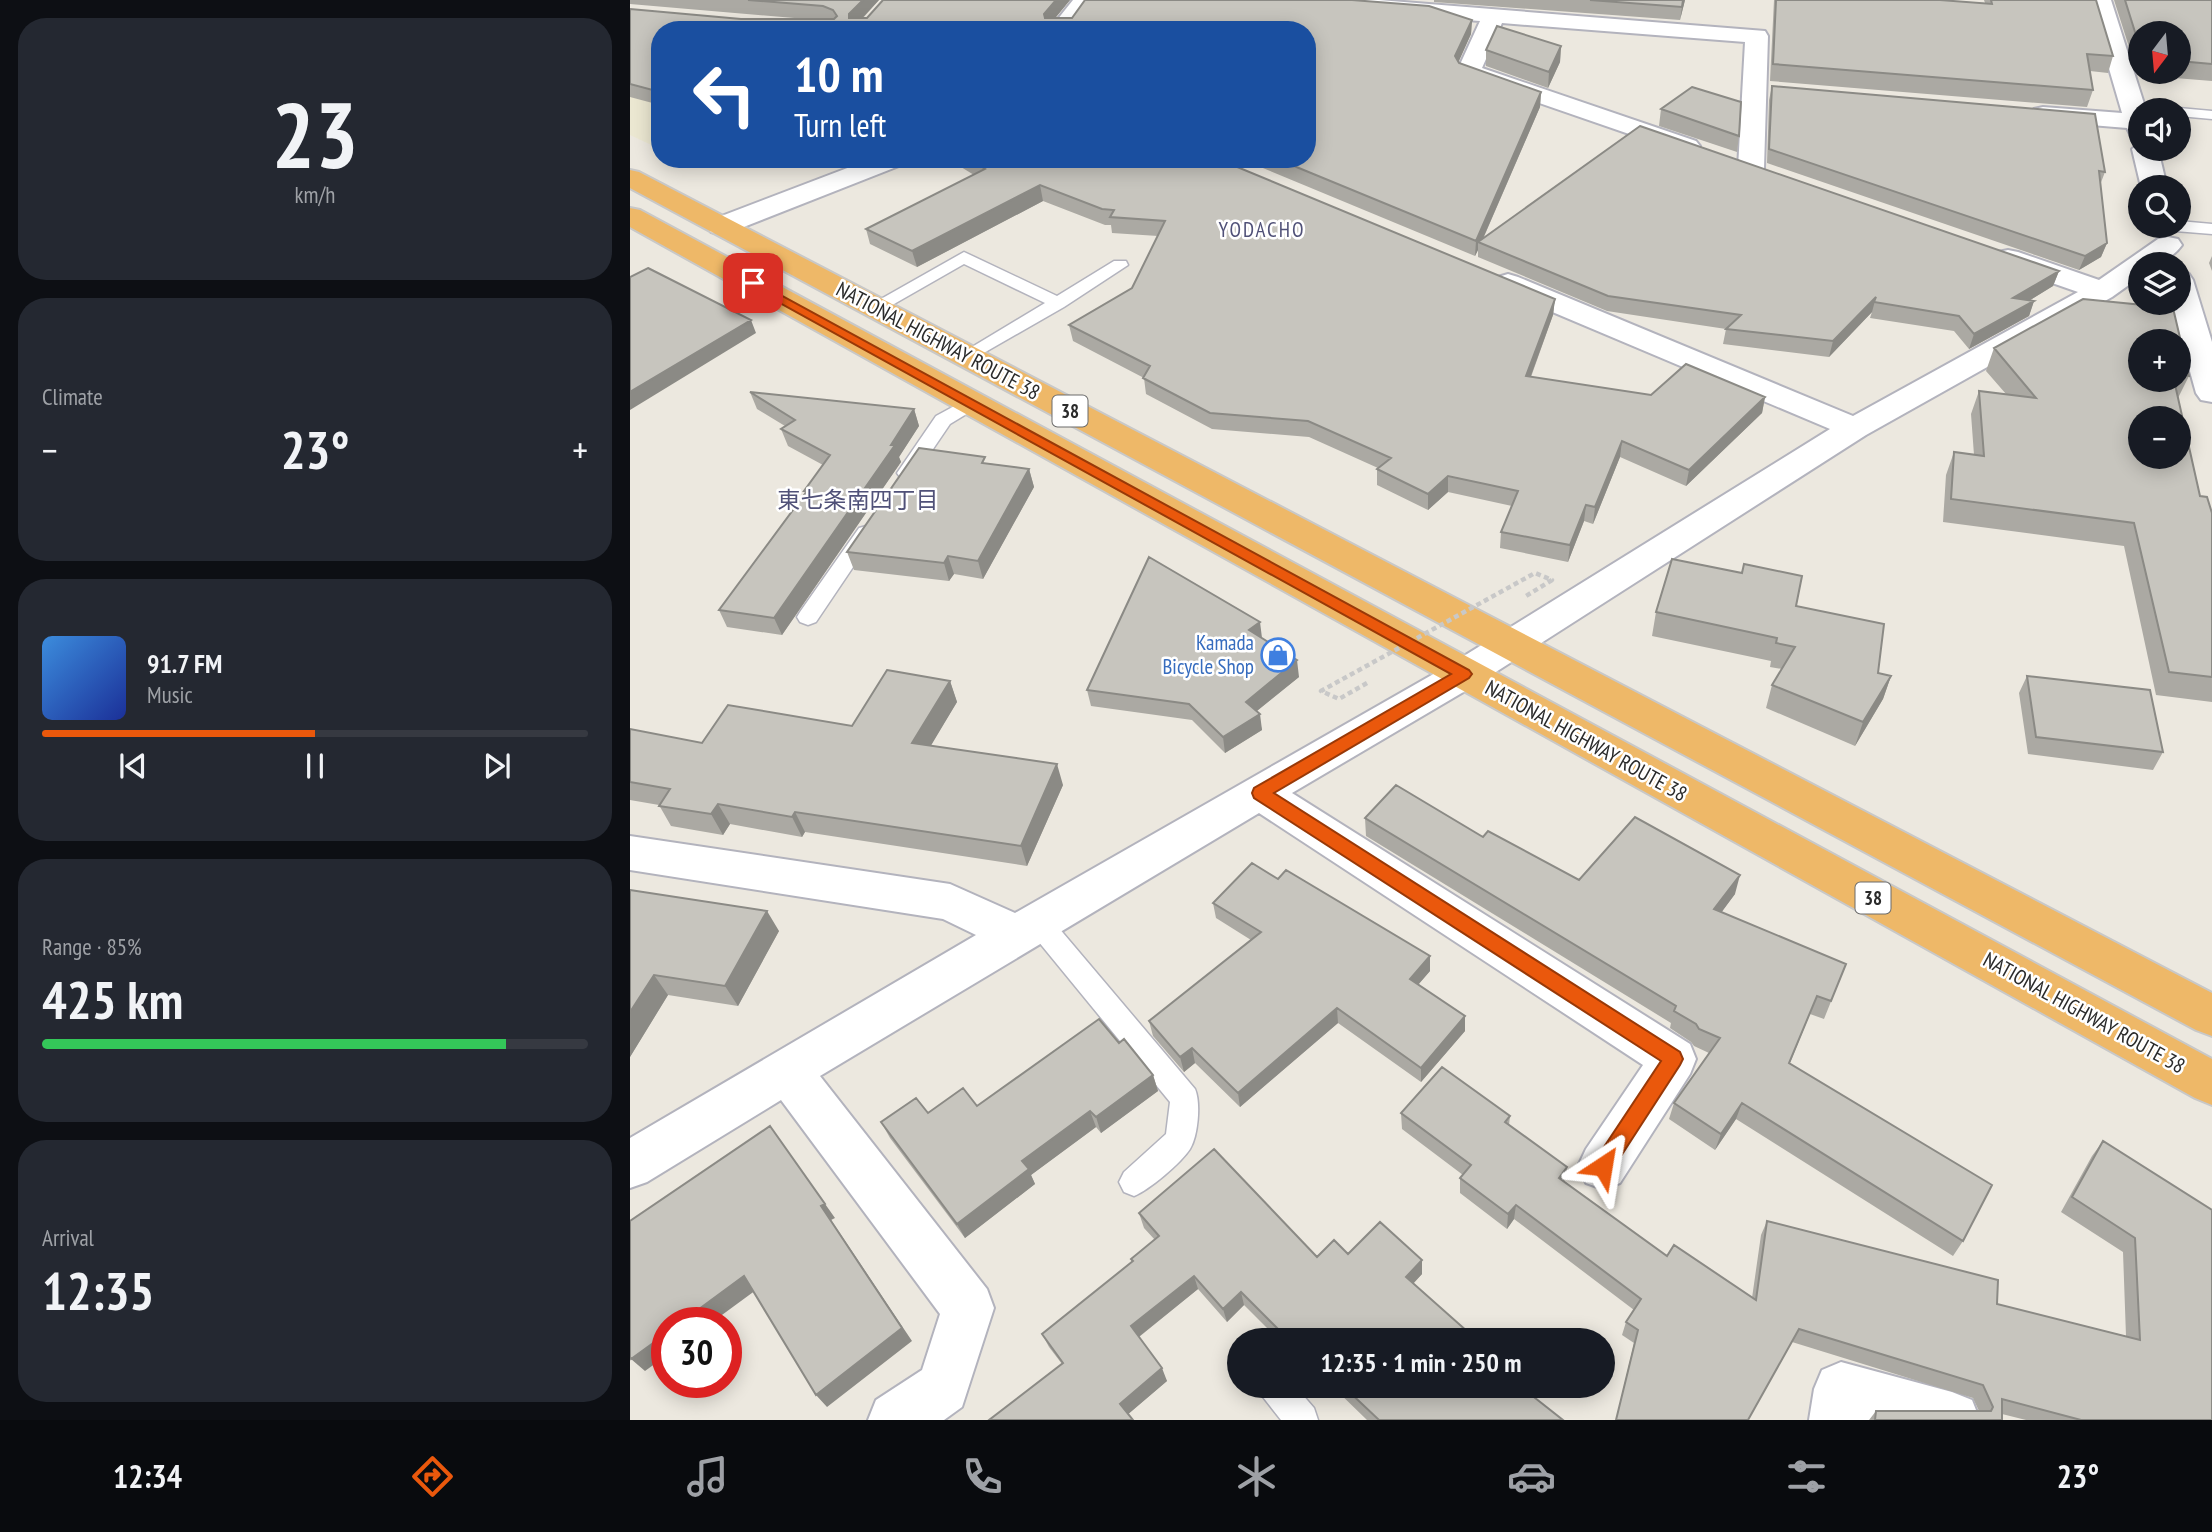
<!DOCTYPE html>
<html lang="en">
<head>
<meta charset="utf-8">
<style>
  body { margin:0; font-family:"PT Sans Narrow","Noto Sans JP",sans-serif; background:#242831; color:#f1f3f6; height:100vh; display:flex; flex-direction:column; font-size:26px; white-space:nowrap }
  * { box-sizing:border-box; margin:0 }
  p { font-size:23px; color:#9ea1a6 }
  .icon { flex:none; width:38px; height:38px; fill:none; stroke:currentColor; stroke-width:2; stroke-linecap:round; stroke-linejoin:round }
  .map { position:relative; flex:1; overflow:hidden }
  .details { display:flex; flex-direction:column; gap:18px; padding:18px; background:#0d0f14; width:630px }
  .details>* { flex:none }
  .top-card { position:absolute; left:21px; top:21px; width:665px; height:147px; border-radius:28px; box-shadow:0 4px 18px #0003; background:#1a4fa0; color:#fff; overflow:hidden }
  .needle { width:46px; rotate:196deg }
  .buttons { position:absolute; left:1498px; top:21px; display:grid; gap:14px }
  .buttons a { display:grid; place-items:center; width:63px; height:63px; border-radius:50%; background:#171b24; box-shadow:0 4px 18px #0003; font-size:35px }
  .speed { position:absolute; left:21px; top:1307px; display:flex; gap:14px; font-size:35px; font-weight:700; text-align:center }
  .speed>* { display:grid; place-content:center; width:91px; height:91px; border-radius:50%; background:#171b24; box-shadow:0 4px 18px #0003; line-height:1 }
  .speed .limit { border:10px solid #d22; background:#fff; color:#111 }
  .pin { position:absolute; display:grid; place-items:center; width:60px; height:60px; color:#fff; margin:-30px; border-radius:14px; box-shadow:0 4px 10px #0006 }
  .me { position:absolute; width:77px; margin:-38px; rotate:33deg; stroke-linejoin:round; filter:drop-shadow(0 0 5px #0008) }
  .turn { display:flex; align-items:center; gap:24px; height:147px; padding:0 28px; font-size:32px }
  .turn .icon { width:91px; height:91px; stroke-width:2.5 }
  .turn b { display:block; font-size:49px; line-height:60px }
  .big { font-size:52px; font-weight:700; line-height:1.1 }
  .details .tile { flex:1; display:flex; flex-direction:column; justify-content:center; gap:10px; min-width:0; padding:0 24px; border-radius:28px; background:#242831 }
  .details .dial { align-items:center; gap:0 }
  .dial b { font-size:91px; line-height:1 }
  .song { display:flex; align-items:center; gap:21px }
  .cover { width:84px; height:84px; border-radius:10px; background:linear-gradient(135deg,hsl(210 70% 55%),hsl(230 70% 35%)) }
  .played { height:7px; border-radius:4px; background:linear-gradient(90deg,#ea580c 50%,#363941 50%) }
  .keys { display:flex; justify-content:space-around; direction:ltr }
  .heat { display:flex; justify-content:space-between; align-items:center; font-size:38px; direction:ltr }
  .charge { height:10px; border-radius:5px; background:linear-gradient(90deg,#34c759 85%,#363941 0) }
  .trip { position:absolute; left:597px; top:1328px; width:388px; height:70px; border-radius:35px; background:#171b24; box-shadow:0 4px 18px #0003; font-weight:700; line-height:70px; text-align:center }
  .tab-bar { display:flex; height:112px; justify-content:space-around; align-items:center; background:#090b0e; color:#9ea1a6 }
  .tab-bar .icon { width:49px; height:49px }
  .tab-bar .current { color:#ea580c }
  .tab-bar b { font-size:32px; color:#f1f3f6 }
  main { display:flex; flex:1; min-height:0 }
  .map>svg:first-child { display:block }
</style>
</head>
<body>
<main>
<section class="details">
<div class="tile dial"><b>23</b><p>km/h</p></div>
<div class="tile"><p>Climate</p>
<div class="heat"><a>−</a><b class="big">23°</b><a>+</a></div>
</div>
<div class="tile">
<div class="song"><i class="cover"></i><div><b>91.7 FM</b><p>Music</p></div></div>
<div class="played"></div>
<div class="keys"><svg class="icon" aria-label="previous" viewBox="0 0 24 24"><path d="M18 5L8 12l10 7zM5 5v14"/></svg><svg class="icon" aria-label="pause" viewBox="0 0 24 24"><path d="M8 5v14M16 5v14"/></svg><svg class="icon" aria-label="next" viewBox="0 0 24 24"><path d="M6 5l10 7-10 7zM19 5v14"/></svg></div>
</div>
<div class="tile"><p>Range · 85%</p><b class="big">425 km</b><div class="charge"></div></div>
<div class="tile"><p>Arrival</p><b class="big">12:35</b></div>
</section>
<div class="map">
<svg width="1582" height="1420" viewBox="0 0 1582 1420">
  <rect width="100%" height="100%" fill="#ece8df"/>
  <!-- education -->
  <path fill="#ebe7d1" d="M0,17L30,30V149L0,135Z"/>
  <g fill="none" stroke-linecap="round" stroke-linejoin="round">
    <defs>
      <path id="lane" d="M1504,105L1523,106L1530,110H1510V114L1499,112L1497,109Z
        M1549,108L1582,111V119L1549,116V110H1543Z
        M1549,221L1582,224V234L1545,231L1537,226H1549Z
        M334,252L427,296L484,261H496L498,265L434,307L338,362L329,357L332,353L415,303L334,264L250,312H238L235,308Z
        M341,397L348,399L350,403L348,407L320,424L284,477H270L267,473L306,416Z
        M236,526L243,528L246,533L186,622L178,625L170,622L167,617L170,612L229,528Z
        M408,911L417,914L565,1089C571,1103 568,1136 560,1149C551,1163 519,1190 504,1196L494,1192L489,1182L494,1172L536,1134L540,1102L399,930L395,922L399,914Z
        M628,1386H665L684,1408L688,1420H651L633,1397Z"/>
      <path id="street" d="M443,0H465L442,30H419Z
        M654,0H749L1135,31L1138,36L1134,168L1130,173L1121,176L1112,173L1108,168L1115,42L872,23L852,68L1066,141L1070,146L1066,151L1057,154L831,76L827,71L850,21L665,7L657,5Z
        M1459,0H1481L1516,110H1510V138L1501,136L1497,128L1413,121L1404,119L1401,114L1404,109L1413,107L1492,113Z
        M1510,143V149H1528L1537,187H1511L1502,149Z
        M241,159H278L274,164L101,232L91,234L81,232L77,226L81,220Z
        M1538,237L1548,239L1552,245C1541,260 1528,264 1510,264V277L1482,297L1236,435L847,684L662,793L1060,1044L1066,1059L1060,1074L990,1183L973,1189L956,1183L948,1166L956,1149L1013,1065L629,813L190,1076L357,1289L364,1308L332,1407L314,1420H238L246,1400L292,1370L310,1314L151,1100L17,1182L0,1188V1138L346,935L313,919L0,870V836L320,884L385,913L821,664L1200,429L868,289L864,283L868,277L878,274L888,277L1223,416L1448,292L1368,264L1364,258L1368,252L1378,250L1388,252L1469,280L1528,239Z
        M1549,271L1559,274L1563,280L1582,342V402L1571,400L1566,393L1541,303H1549Z
        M1211,1362L1322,1392L1342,1400L1350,1420H1179L1184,1389L1192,1370Z"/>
      <path id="highway" d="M0,170L9,172L1582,993V1036L1566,1030L0,188Z
        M0,208L10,210L1582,1059V1105L1565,1098L0,227Z"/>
    </defs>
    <!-- lane casing -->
    <use href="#lane" stroke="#b3b3bd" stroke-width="3"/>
    <!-- street casing -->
    <use href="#street" stroke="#b3b3bd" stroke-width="4"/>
    <!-- highway casing -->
    <use href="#highway" stroke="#c8c8c8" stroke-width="4"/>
    <!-- lane -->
    <use href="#lane" fill="#fff" fill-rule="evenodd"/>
    <!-- street -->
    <use href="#street" fill="#fff" fill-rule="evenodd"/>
    <!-- highway -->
    <use href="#highway" fill="#eeb868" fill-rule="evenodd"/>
    <!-- path-bridge -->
    <path stroke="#c8c8c8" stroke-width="4.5" stroke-dasharray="5 3.5" stroke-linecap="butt" d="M737,683L709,699L691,691L905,573L922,580L896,596"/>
  </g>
  <!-- wall -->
  <path fill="#aba9a3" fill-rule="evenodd" d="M0,0H249L233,18H237L253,0H440L425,18L842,20L841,34L828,62L829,63L911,92L910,107L853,239L1429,271L1423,286L1400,300L1404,301L1399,316L1339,349L1324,331L1240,318L1242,312L1199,357L1093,344L1096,329L977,311L848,257V250L845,256L611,159H677V30H30V105L0,97V9L111,19H176L0,4Z
    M804,0H1055L1050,20L804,2Z
    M1144,0H1310L1355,3L1354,0H1466L1483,56L1478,73L1460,71L1463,90L1457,107L1140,81Z
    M1484,0H1582V81L1508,75ZM1510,33H1549V72H1510Z
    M931,46L930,62L918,88L856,66V50Z
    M1142,86L1475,172L1470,185L1477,243L1471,257L1449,270L1137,163L1139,100Z
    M1031,109L1109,136L1107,152L1029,126Z
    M330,159H588L925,299L923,315L901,377L1021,395L1135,397L1132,413L1056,486L990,457L963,524L954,521L938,562L870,548L871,532L882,506L818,492L798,510L747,485V469L748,468L679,437L582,429L516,394L514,378L443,341L439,325L502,288L528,236L482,233L481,225H475L413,201L287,267L240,244L236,229L344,175L331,167Z
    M1582,256V271L1579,263Z
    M1453,299L1543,308L1559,376L1548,398L1570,496L1577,497L1582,513V702L1526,695L1494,546L1313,522L1316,475L1324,452L1344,455L1341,414L1349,391L1376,394L1356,371L1364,348ZM1510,341H1549V380H1510ZM1510,418H1549V457H1510Z
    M120,392L284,409L289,426L269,457L271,462L152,635L97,627L89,610L175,493L174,491L193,465L158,446L151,429L155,426L127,409Z
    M357,463L399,469L404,487L353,579L324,574L319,581L224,570L217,552Z
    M1166,606L1248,673L1261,676L1253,699L1225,746L1136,708L1142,685L1152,669L1140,667L1141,661L1022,636L1026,612Z
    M632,638L669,677L627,711L632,730L595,753L562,720L461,706L457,690Z
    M1397,676L1533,752L1523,770L1398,754L1389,693Z
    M320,681L327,702L300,746L433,785L397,866L175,832L172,837L100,824L93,835L41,826L29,805L0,800V729L72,743L222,726Z
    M735,818L853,837L949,880L1105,894L1091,912L1216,964L1194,1019L1180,1014L1160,1063L1333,1241L1323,1256L1106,1119L1085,1150L1039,1119L1044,1103L1079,1053L1064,1046L1061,1042L1040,1028L1041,1023L736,836Z
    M648,879L800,956V971L788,985L835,1031L791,1082L708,1023L610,1107L565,1063L554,1072L523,1036L519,1021L621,940L586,918L583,903Z
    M0,890L149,931L108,1006L38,995L0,1057Z
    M489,1043L523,1075L528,1091L471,1133L466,1127L401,1175L405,1184L335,1238L260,1138L251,1122L347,1106Z
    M771,1113L880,1116L879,1125L934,1181L1037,1256L1122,1298L1131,1235L1137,1221L1367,1304L1496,1336L1493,1252L1431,1212L1462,1156L1473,1141L1582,1420H1396L1372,1414V1420H1239L1246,1411H1349L1343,1398L1162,1342L1118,1420H986L1004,1343L992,1335L996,1322L1004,1310L884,1219L877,1229L830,1193V1178L833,1175L772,1129Z
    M509,1213L687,1257L718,1254L792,1274L783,1284L847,1340H649L614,1305L597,1322L568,1289L509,1337L537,1381L498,1414L432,1364L419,1347L412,1334L502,1262L501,1259L525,1240L514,1228Z
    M702,1386H890L933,1420H737Z"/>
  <!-- shaded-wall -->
  <path fill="#8b8a85" d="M233,0H249L223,28L219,18V14Z
    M426,0H440L417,28L414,14Z
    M1053,0H1055L1050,20L1052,7Z
    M842,20L841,34L825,70V56Z
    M931,46L930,62L918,88L919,72Z
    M911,92L910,107L851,243L848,242V250L845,256L846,241Z
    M410,185L413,201L287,267L282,251Z
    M1477,243L1471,257L1449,270L1455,256Z
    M1429,271L1423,286L1378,314L1383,298Z
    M1246,297L1242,312L1199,357L1203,341Z
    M925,299L923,315L895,392L896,376Z
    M1404,301L1399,316L1339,349L1344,334Z
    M121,320L126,333L0,410V392Z
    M1135,397L1132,413L1056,486L1059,470Z
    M284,409L289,426L269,457L271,462L152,635L144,618Z
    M992,441L990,457L963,524L965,507Z
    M399,469L404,487L353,579L348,561Z
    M818,476V492L798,510V494Z
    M956,505L954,521L938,562L940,545Z
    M318,556L324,574L319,581L314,563Z
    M630,622L632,638L619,630Z
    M667,660L669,677L618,718L616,702Z
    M1261,676L1253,699L1225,746L1233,722Z
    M320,681L327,702L290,764L282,743Z
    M630,714L632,730L595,753L593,737Z
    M427,764L433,785L397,866L391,846Z
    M88,804L100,824L93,835L81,814Z
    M165,812L175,832L172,837L162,817Z
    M1110,875L1105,894L1080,928L1084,909Z
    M137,911L149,931L108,1006L95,986Z
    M800,956V971L780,994V979Z
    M24,975L38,995L0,1057V1012Z
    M707,1008L708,1023L610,1107L608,1093Z
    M835,1016V1031L791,1082V1068Z
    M562,1048L565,1063L554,1072L550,1057Z
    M523,1075L528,1091L471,1133L466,1117Z
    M1112,1103L1106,1119L1085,1150L1091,1134Z
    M460,1111L466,1127L401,1175L405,1184L335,1238L327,1224L392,1161Z
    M140,1126L205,1218L201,1220L282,1341L197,1407L186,1395L191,1206Z
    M937,1167L934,1182L929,1178Z
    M886,1205L884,1219L877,1229L878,1214Z
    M792,1260V1274L776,1291V1277Z
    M114,1276L126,1290L81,1323H50Z
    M564,1276L568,1289L506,1339L501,1326Z
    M611,1292L614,1305L597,1322L593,1309Z
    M37,1333V1355L15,1371L1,1359Z
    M532,1368L537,1381L496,1416L490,1404Z"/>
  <!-- building -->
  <path fill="#c7c5be" stroke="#8b8a85" stroke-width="2" fill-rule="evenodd" d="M118,0H233L219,14V18H237L253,0H426L414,14L415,18H442L455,0H722L799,6L842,20L825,56L829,63L911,92L846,241L647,159H677V30H30V92L0,84V9L111,19H204L207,16L203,10L193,6Z
    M960,0H1053L1052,7Z
    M1146,0H1310L1362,4L1361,0H1466L1483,56L1457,54L1463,90L1143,64Z
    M1495,0H1582V64L1549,61V33H1510V48Z
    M867,26L931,46L919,72L856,50Z
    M1142,86L1465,114L1475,172L1469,171L1477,243L1455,256L1139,149Z
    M1062,87L1111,102L1109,136L1031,109Z
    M1010,126L1429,271L1383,298L1404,301L1344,334L1329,316L1244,302L1246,297L1203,341L1096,329L1111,315L978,296L848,242Z
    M340,159H588L925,299L896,376L1021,395L1056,364L1135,397L1059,470L992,441L965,507L956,505L940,545L871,532L888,491L818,476L798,494L747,469L761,458L678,421L580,413L513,378L520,366L439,325L502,288L535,221L480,217L484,210L472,209L410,185L282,251L236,229L355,169Z
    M18,268L121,320L0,392V277Z
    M1453,299L1543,308L1559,376L1549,374V341H1510V380H1544L1570,496L1577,497L1582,513V677L1539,672L1504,523L1321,499L1324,452L1354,456L1349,391L1406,398L1364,348ZM1510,418H1549V457H1510Z
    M120,392L284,409L261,445H265L144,618L89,610L177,491H174L200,455L151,429L165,420Z
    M289,448L355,457L352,463L399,469L348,561L318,556L314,563L217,552Z
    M519,557L630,622L619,630L667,660L616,702L630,714L593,737L559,704L457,690Z
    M1042,559L1112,573L1114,564L1172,576L1166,606L1254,624L1248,673L1261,676L1233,722L1142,685L1165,647L1146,643L1147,638L1026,612Z
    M257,670L320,681L282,743L427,764L391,846L165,812L162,817L88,804L81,814L29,806L40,789L0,782V729L72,743L98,705L222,726Z
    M1397,676L1520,690L1533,752L1406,737Z
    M766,785L853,837L858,831L949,880L1005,817L1110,875L1084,909L1216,964L1201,1001L1187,996L1159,1063L1362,1185L1333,1241L1112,1103L1091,1134L1044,1103L1090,1038L1069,1029L1066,1024L1044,1011L1046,1006L735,818Z
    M622,863L648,879L656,870L800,956L780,979L835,1016L791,1068L707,1008L608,1093L562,1048L550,1057L519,1021L631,932L583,903Z
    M0,890L137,911L95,986L24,975L0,1012Z
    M469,1019L489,1043L494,1039L523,1075L466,1117L460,1111L392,1161L399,1169L327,1224L251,1122L286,1098L298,1113L333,1088L347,1106Z
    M812,1067L880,1116L875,1122L937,1167L929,1178L1037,1256L1044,1245L1126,1300L1137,1221L1368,1280L1367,1304L1510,1340L1505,1238L1442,1197L1473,1141L1582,1210V1420H1451L1372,1399V1420H1245L1246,1411H1361L1363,1407L1353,1385L1169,1329L1118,1420H986L1008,1330L996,1322L1011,1299L886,1205L878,1214L830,1178L841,1165L771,1113Z
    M140,1126L195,1204L191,1206L272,1328L186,1395L114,1276L50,1323H37V1333L1,1359L0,1357V1221Z
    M584,1149L687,1257L704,1240L718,1254L750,1222L792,1260L776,1277L847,1340H659L611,1292L593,1309L564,1276L501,1326L532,1368L490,1404L503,1420H359L433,1363L412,1334L503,1261L501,1259L529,1236L509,1213Z
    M713,1386H890L933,1420H749Z"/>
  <!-- route -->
  <path fill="#ea580c" stroke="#983908" stroke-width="2" d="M123,280L839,670L842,674L839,678L644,793L1050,1052L1053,1059L1050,1065L980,1173L973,1176L966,1173L963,1166L966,1159L1031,1061L624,798L622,793L624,788L821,674L119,286L117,283Z"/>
  <!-- icons -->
  <defs>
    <symbol id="shop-ring" viewBox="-11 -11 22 22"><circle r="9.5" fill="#fff" stroke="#3f7fe0" stroke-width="1.5"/><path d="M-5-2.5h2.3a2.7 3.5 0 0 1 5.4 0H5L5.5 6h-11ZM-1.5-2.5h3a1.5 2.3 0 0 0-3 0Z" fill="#3f7fe0"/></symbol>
  </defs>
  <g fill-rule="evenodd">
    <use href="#shop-ring" x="629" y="636" width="38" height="38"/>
  </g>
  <g text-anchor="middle" stroke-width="5" stroke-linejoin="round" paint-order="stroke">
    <!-- shield labels -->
    <g fill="#fff" stroke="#6b6b6b" stroke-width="2">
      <rect x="422.5" y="395.5" width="35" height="31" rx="5"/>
      <rect x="1225.5" y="882.5" width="35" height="31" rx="5"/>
    </g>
    <g font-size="19" font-weight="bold" fill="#2b2b2b">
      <text x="440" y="418">38</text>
      <text x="1243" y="905">38</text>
    </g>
    <!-- far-quarter labels -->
    <g font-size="21" letter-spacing="2" fill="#505178" stroke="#fff">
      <text x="632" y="237">YODACHO</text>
    </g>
    <!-- street labels -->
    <g font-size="21" fill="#2b2b2b" stroke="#fff">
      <text transform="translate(308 341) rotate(28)" y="7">NATIONAL HIGHWAY ROUTE 38</text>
      <text transform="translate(956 741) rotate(29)" y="7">NATIONAL HIGHWAY ROUTE 38</text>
      <text transform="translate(1454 1013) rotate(29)" y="7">NATIONAL HIGHWAY ROUTE 38</text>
    </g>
    <!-- shop labels -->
    <g font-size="21" fill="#366cbe" stroke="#fff" text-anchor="end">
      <text x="624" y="650">Kamada<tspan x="624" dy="24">Bicycle Shop</tspan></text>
    </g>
    <!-- neighbourhood labels -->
    <g font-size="23" fill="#505178" stroke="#fff">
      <text x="228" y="508">東七条南四丁目</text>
    </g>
  </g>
</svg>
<div class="buttons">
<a><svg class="needle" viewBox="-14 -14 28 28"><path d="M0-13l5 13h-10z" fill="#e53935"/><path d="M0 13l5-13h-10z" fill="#9ea1a6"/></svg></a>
<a><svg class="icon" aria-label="sound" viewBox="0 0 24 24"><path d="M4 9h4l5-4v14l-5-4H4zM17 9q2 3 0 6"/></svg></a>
<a><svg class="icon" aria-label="search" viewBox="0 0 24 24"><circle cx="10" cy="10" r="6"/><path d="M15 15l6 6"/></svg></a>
<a><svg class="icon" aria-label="layers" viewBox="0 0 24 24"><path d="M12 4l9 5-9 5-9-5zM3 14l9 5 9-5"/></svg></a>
<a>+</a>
<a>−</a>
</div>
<div class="speed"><div class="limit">30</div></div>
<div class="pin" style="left:123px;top:283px;background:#d93025"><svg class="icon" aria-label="arrive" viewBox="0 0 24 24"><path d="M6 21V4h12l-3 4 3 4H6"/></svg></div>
<svg class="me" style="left:973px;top:1166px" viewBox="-20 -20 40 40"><path d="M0-17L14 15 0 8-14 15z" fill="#ea580c" stroke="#fff" stroke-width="4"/></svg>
<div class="trip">12:35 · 1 min · 250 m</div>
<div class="top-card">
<div class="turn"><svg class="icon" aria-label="left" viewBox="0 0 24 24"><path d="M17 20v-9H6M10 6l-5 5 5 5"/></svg><div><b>10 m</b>Turn left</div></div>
</div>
</div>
</main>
<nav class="tab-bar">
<b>12:34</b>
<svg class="icon current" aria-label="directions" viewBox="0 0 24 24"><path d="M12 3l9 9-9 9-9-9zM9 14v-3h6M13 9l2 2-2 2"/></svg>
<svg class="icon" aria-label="music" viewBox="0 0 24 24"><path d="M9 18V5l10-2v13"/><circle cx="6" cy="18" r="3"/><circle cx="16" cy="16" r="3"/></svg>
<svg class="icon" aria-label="phone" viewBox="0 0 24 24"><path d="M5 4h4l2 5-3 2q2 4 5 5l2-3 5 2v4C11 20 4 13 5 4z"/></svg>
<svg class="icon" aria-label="climate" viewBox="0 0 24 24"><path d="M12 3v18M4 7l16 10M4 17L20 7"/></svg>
<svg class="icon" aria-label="car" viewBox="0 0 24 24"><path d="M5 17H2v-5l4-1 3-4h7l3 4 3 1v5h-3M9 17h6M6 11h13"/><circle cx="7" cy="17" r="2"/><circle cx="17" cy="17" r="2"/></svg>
<svg class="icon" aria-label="filters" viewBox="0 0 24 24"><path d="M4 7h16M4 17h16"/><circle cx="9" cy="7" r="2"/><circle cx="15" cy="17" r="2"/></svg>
<b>23°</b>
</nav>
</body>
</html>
